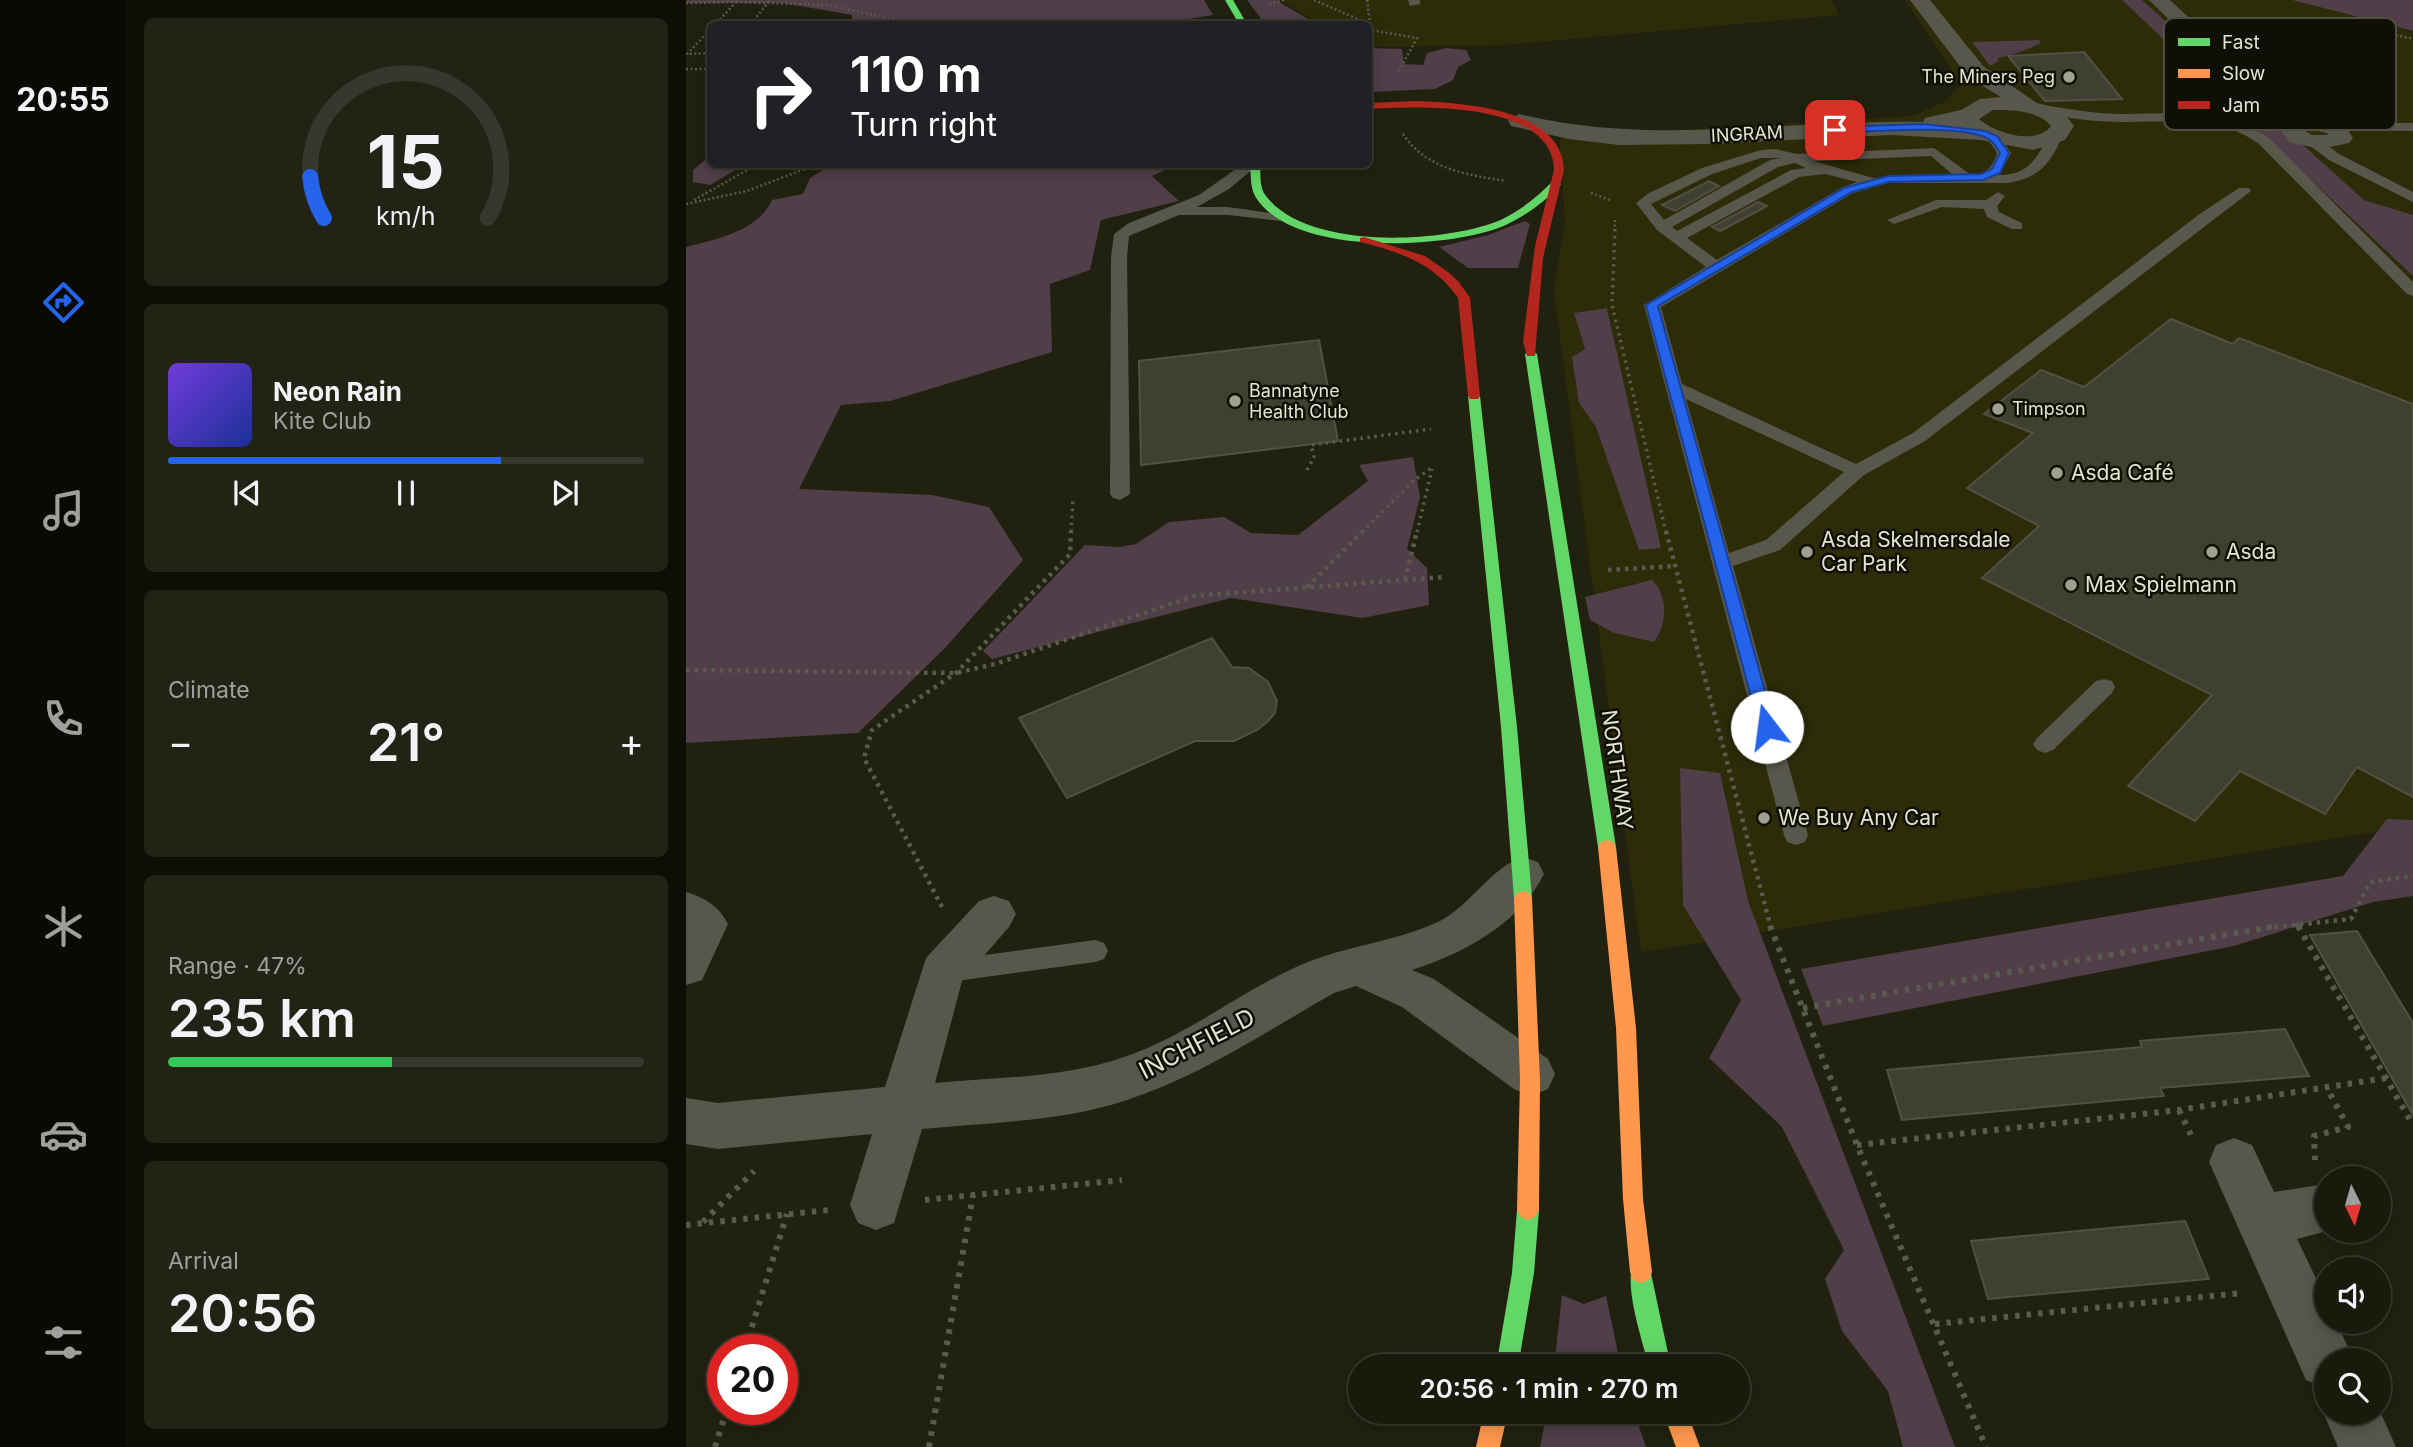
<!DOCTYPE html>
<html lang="en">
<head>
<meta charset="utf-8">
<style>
  body { margin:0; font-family:Inter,sans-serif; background:#222215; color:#f1f3f6; height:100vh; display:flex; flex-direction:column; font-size:26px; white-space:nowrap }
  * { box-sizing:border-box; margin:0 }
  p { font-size:23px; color:#9fa09d }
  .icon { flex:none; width:38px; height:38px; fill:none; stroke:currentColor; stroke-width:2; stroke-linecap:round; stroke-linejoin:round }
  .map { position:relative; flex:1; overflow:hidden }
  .sheet { display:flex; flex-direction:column; gap:18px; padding:18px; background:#0e0e07; width:560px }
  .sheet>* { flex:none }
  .hud { position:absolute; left:21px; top:21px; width:665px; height:147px; border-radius:10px; box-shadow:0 4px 18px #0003,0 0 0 2px #37382d; background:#202124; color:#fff; overflow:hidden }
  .needle { width:46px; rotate:175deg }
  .buttons { position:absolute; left:1628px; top:1166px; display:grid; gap:14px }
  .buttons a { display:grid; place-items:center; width:77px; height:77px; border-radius:50%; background:#19190c; box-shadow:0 4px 18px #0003,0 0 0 2px #37382d; font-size:35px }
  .speed { position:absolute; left:21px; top:1334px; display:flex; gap:14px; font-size:35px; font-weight:700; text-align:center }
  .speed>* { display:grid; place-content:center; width:91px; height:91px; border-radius:50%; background:#19190c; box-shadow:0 4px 18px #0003,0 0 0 2px #37382d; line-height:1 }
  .speed .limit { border:10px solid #d22; background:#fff; color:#111 }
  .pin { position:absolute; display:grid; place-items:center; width:60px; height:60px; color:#fff; margin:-30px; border-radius:14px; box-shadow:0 4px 10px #0006 }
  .me { position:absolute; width:77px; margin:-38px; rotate:345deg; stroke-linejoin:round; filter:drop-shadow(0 0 5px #0008) }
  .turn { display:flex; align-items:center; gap:24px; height:147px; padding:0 28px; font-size:32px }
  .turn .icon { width:91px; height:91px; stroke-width:2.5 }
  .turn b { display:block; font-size:49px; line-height:60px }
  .big { font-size:52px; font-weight:600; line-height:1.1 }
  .sheet .card { flex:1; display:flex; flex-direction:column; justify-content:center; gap:10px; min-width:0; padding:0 24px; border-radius:10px; background:#222215 }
  .sheet .dial { align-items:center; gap:0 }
  .dial svg { height:182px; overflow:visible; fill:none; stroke:#37382d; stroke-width:7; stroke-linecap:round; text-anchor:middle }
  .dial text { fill:#f1f3f6; stroke:none }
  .song { display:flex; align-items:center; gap:21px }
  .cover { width:84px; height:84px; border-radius:10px; background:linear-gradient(135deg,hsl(260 70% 55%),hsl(230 70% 35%)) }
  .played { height:7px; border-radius:4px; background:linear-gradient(90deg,#2563eb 70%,#37382d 70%) }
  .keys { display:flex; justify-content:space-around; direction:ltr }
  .heat { display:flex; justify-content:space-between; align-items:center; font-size:38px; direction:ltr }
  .charge { height:10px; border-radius:5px; background:linear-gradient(90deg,#34c759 47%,#37382d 0) }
  .trip { position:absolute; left:662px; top:1354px; width:402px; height:70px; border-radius:35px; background:#19190c; box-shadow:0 4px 18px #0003,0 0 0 2px #37382d; font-weight:600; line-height:70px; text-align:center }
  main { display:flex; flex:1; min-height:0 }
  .dock { display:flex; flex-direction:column; width:126px; justify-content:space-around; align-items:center; background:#0a0a05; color:#9fa09d }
  .dock .icon { width:49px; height:49px }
  .dock .selected { color:#2563eb }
  .dock b { font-size:32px; color:#f1f3f6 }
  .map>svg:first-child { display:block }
</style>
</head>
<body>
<main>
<nav class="dock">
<b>20:55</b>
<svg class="icon selected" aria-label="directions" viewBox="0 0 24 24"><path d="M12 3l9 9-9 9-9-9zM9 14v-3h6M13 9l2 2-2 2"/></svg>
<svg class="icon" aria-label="music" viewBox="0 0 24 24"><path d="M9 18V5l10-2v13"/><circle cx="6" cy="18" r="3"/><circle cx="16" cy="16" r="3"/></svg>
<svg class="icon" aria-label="phone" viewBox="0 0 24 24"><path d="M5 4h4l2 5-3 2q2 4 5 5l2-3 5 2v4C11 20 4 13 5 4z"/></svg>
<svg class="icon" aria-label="climate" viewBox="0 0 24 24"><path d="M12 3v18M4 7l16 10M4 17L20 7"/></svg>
<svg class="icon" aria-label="car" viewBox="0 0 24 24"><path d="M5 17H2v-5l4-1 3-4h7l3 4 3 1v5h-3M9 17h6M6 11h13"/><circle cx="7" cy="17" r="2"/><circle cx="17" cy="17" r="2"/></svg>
<svg class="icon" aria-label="filters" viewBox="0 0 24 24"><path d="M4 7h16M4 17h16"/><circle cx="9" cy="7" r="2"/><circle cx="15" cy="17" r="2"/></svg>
</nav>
<section class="sheet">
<div class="card dial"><svg viewBox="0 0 100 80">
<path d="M14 69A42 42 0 1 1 86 69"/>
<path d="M14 69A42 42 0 0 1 8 51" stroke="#2563eb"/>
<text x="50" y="56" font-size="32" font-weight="700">15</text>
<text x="50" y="72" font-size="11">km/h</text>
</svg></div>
<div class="card">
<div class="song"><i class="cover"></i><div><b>Neon Rain</b><p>Kite Club</p></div></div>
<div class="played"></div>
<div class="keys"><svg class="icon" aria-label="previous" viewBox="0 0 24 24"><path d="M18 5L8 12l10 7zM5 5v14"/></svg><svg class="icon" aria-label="pause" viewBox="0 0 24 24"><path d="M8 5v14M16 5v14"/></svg><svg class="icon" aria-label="next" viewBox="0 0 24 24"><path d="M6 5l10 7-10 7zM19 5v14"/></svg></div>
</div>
<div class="card"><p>Climate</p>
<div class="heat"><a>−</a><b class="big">21°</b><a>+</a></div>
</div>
<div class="card"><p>Range · 47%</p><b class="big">235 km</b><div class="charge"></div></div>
<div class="card"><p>Arrival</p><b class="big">20:56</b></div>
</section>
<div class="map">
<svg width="1727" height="1447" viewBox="0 0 1727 1447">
  <rect width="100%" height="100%" fill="#212110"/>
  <!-- built -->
  <path fill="#2d2c08" d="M594,0H1144L1154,15L819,45L683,47L682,24H634Z
    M1219,0H1608L1727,32V826L955,952L868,291L879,224L873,123L948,133L1227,116L1260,101L1275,85Z"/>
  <!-- green -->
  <path fill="#503e48" d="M0,0H518L527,15L471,24H166V15L97,3H1Z
    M561,0H590L630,24H579Z
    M1436,0H1456L1678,200L1727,215V276L1571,129L1542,117L1535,110L1548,106Z
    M1606,0H1727V31Z
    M1353,40L1355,43C1347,48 1321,57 1311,58L1313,61L1304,66L1286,42Z
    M683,48L716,49L718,64L737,65L741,53L760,48L780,50L785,60L772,67L767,80L749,89L683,92Z
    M24,156V164L58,165L24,185L7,182V170Z
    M146,164L489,165L466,176L493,201L415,220L404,270L364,284L366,352L204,401L155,405L113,489L246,495L303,507L337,560L259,648L172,733L0,743V247C31,239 72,231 86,200L117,194L124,178Z
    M839,221L844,224L832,268H782L753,247L802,235Z
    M921,308V309L975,548L953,550L910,427L893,403L886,357L899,349L888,313Z
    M727,457L734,497L721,549L741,568L743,605L676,618L545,598L306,659L297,651L399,545L433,547L450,544L483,522L538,517L565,533L612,535L682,481L673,465Z
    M966,580C982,596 982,623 968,642L928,633L904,620L899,597Z
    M994,768L1034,773L1062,901L1269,1447H1217L1202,1391L1156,1331L1139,1279L1158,1250L1096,1127L1023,1058L1055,1000L997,905Z
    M1701,819L1727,820V896L1687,902L1548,946L1137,1026L1115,969L1657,876Z
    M876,1295L898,1304L920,1296L935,1367H868Z
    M861,1412H948L960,1447H854Z"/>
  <!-- building -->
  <path fill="#404032" stroke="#505043" stroke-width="2" d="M1398,52L1436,99L1359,101L1322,56Z
    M1023,181L1033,186L989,211L976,205Z
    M1072,202L1081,206L1034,231L1026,227Z
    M1485,319L1547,344L1553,338L1727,404V797L1671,767L1639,814L1554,771L1509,821L1442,786L1526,695L1296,578L1353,526L1281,488L1347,433L1298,414L1355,370L1398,387Z
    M633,340L652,441L455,465L453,361Z
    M526,638L546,667L563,668L582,682L591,701L589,713L581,722L571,730L548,741H509L381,798L333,718Z
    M1671,931L1727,1023V1115L1624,935Z
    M1599,1029L1623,1076L1474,1088L1478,1096L1216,1120L1201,1070L1456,1047L1454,1041Z
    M1499,1221L1523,1279L1302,1299L1285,1241Z"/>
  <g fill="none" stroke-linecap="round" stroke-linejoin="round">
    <!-- path-far3 -->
    <path stroke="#5a5a4f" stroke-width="2.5" stroke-dasharray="2 2.5" stroke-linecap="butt" d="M628,0L683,24
      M681,0L685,30L731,38L713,71
      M50,2L142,5L230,24
      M0,3L50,2L30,24
      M583,4L598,0
      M1635,22L1651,21L1727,39
      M65,24L84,0
      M490,24L517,20
      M24,30L1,54L24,53
      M0,69H24
      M717,134C740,169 781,175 820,181
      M905,193L926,201
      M8,200L72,164
      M0,204L61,191L132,164
      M929,231V219"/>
    <!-- path-far2 -->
    <path stroke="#5a5a4f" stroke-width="3.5" stroke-dasharray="2.5 4.5" stroke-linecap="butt" d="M929,229L926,305L980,532
      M621,470L628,457L625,445L745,429
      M385,532L387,500
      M676,532L728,480L747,467
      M731,532L746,469"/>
    <!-- path-far1 -->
    <path stroke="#5a5a4f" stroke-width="4.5" stroke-dasharray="3.5 5" stroke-linecap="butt" d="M980,531L1085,928
      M922,570L988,566
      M719,580L731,531
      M621,587L677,531
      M0,670L270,673L309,664L508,596L758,577
      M256,907L178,758L186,730L270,673L384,554L385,531
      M1610,923L1613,928
      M1580,928L1665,919L1684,882L1727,876"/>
    <!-- path -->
    <path stroke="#5a5a4f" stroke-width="6" stroke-dasharray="4.5 7" stroke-linecap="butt" d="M1084,926L1171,1145L1300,1447
      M1612,926L1727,1125
      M1117,1008L1590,926
      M1493,1110L1506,1137
      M1171,1145L1493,1110L1700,1078
      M1629,1160L1628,1136L1662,1127L1641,1088
      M239,1200L436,1180
      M17,1222L68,1171
      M0,1225L143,1210
      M1249,1324L1556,1293
      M59,1349L101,1214
      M29,1447L41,1409
      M243,1447L287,1195"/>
    <!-- lane -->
    <path fill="#57574c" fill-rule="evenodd" d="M722,0H734V4L724,6Z
      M1356,105C1383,109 1410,114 1437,114C1489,114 1537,106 1583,138L1727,282V296L1721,294L1573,144C1531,114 1487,122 1438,122C1409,122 1379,118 1351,112V106Z
      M1646,123H1727V131L1641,130V124Z
      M1308,134L1313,135L1325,153L1313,175C1344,175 1350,158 1364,134L1376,137C1364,165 1352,178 1322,183H1202L1167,193L975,307L996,384L1170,464L1227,433L1515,213L1553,188H1563L1565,191L1239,441L1178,475L1094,550L1047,566L1122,835L1119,842L1110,845L1101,842L1098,835L958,305L1020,267L971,230L950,203L963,193L1016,168L1075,150L1088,149L1111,154L1248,148L1285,175C1299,175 1308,166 1311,153L1301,138ZM1245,156L1267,175L1187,178L1127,161ZM1075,158H1095L1084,160L978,220L965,204L1026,174ZM1109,163L1120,168L1105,170L991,231L986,227L1092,167ZM1139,174L1171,182L1157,187L1031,260L1001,238L1113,177ZM1000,399L1158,472L1080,540L1043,553Z
      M1623,139H1633L1653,154L1727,192V202L1643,160L1623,145Z
      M557,164H573L543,189L511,207H542L599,215L606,219L604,222L542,215H493L443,236L441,257L444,494L434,500L427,498L424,494L425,257L428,234L443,223L513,195Z
      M1312,192L1319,196L1311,206L1313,212L1336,223V229H1326L1301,217L1298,209L1256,207L1208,224L1201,220L1250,200H1300Z
      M1418,679L1426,681L1429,687L1426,693L1367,750L1359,753L1351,750L1347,744L1351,738L1410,681Z
      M409,940L418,943L422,951L418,959L409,962L256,983L247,980L243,972L247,964L256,961Z"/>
    <!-- street -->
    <path fill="#57574c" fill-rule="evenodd" d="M1224,0H1244L1298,67L1351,103L1375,109L1388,126L1379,140L1347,150L1295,140L1205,135L1024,144L933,145L883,139L825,126L822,121L833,114C972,147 1097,119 1237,122L1239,118L1275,110L1294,99L1315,97L1282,77ZM1307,110C1326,110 1352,110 1365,126C1350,146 1309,133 1293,119Z
      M1463,0H1484L1608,116L1616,114L1657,123L1667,138L1663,143L1634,149L1603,142L1592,126ZM1618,128L1641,133L1642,135H1626L1616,129Z
      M837,857L852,862L858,874C832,925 778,953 726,970L748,979L862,1059L869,1074L862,1089L845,1096L828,1089L716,1007L670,986L648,993C581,1031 515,1076 441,1100C376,1122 304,1122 236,1129L208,1223L190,1230L172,1223L164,1205L186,1134L32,1149L0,1144V1098L32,1103L199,1087L240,958L293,901L308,896L323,901L330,914L323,927L276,981L249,1083C310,1077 379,1078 438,1057C504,1035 558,988 622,962C665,945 712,941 754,921C785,905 804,868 837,857Z
      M0,892C19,898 33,906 42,924L16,980L0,985Z
      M1548,1138L1566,1145L1588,1192L1633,1185L1640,1188V1230H1645L1611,1239L1640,1299V1321H1650L1668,1360H1640V1388L1620,1380L1523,1162L1530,1145Z
      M1640,1405V1412H1692V1407L1710,1447H1652L1637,1412Z"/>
    <!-- fast -->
    <path fill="#63d668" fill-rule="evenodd" d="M539,0H547L561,24H553Z
      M564,164H574C575,174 573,188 580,196C620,249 747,243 804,224C828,216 849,199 866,182L875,184C859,202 837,218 815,227C758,249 605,257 569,196C564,187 565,174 564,164Z
      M845,350L851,354L930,847L927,852L921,854L915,852L912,847L839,354Z
      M788,392L794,396L831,727L846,898L843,903L837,905L831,903L828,898L815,727L782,396Z
      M842,1200L849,1203L853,1210L848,1273L832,1367H810L826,1273L831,1210L835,1203Z
      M955,1261L963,1264L985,1367H963C957,1342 938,1288 947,1264Z"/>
    <!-- slow -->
    <path fill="#ff974d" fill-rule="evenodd" d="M921,840L927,842L930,847L950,1028L957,1199L966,1272L963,1280L955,1283L947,1280L944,1272L937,1199L930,1028L912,847L915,842Z
      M837,891L843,893L846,898L854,1080L853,1210L849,1217L842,1220L835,1217L831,1210L834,1080L828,898L831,893Z
      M798,1412H822L814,1447H790Z
      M977,1412H1001L1014,1447H990Z"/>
    <!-- jam -->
    <path fill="#b3261e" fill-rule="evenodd" d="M731,101C776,103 876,108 878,170L857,258L849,356H841L837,342L849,246L868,170C867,100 730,106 682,109V103Z
      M678,237L739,256L762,272L773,282L784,298L794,396L792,399H784L782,396L772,298C748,263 714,252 674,242V238Z"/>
  </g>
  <!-- route -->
  <path fill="#2563eb" stroke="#184099" stroke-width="2" d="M1238,124L1299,131L1311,136L1323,153L1314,173L1297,180L1203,182L1166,192L972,306L1089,727L1081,733L1073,727L960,305L1158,188L1202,176L1295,174L1306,169L1314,153C1311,149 1308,142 1304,140C1282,123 1179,132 1149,133L1144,130L1149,127Z"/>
  <!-- markers -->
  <g fill="#9fa08f" stroke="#0f0f04" stroke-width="2.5">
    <circle cx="1383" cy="77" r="7"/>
    <circle cx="549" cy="401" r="7"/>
    <circle cx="1312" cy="409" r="7"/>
    <circle cx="1371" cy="473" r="7"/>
    <circle cx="1121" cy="552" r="7"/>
    <circle cx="1526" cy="552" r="7"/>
    <circle cx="1385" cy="585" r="7"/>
    <circle cx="1078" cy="818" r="7"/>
  </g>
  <g text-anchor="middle" stroke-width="5" stroke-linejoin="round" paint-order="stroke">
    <!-- far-poi labels -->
    <g font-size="18" fill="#e3e4d3" stroke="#0f0f04" text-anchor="start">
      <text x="1369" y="83" text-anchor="end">The Miners Peg</text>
      <text x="563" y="397">Bannatyne<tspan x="563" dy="21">Health Club</tspan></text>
      <text x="1326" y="415">Timpson</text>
    </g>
    <!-- far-street labels -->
    <g font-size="18" fill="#e3e4d3" stroke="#0f0f04">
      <text transform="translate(1061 134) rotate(-3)" y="6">INGRAM</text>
    </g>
    <!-- poi labels -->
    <g font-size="21" fill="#e3e4d3" stroke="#0f0f04" text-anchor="start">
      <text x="1385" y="480">Asda Café</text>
      <text x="1135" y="547">Asda Skelmersdale<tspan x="1135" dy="24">Car Park</tspan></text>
      <text x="1540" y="559">Asda</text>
      <text x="1399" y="592">Max Spielmann</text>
      <text x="1092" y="825">We Buy Any Car</text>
    </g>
    <!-- street labels -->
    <g font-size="21" fill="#e3e4d3" stroke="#0f0f04">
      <text transform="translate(931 770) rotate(82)" y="7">NORTHWAY</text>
    </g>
    <!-- near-street labels -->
    <g font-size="24" fill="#e3e4d3" stroke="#0f0f04">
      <text transform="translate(511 1044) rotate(-27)" y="8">INCHFIELD</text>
    </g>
  </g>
  <!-- legend -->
  <rect x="1478" y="18" width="232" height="112" rx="10" fill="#0f0f04" stroke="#4f4f42" stroke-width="2"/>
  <rect x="1492" y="38" width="32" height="8" fill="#63d668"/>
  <rect x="1492" y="69" width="32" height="9" fill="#ff974d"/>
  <rect x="1492" y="101" width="32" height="8" fill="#b3261e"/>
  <g font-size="19" fill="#e3e4d3">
    <text x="1536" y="49">Fast</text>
    <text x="1536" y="80">Slow</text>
    <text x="1536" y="112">Jam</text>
  </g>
</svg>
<div class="buttons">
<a><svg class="needle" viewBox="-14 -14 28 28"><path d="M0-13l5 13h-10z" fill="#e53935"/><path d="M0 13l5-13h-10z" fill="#9fa09d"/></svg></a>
<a><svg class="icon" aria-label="sound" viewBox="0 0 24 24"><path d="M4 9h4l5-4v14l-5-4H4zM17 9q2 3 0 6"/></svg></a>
<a><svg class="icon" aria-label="search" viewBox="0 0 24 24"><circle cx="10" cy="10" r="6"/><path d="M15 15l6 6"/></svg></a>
</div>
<div class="speed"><div class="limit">20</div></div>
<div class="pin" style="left:1149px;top:130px;background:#d93025"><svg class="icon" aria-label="arrive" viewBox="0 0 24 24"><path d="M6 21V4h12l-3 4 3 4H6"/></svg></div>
<svg class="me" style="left:1081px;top:727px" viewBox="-20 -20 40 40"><circle r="19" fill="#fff"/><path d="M0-13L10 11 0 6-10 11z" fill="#2563eb"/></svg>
<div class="trip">20:56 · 1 min · 270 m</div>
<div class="hud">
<div class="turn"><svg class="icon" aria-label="right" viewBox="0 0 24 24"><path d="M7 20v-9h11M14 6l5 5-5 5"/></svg><div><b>110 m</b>Turn right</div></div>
</div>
</div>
</main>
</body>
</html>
